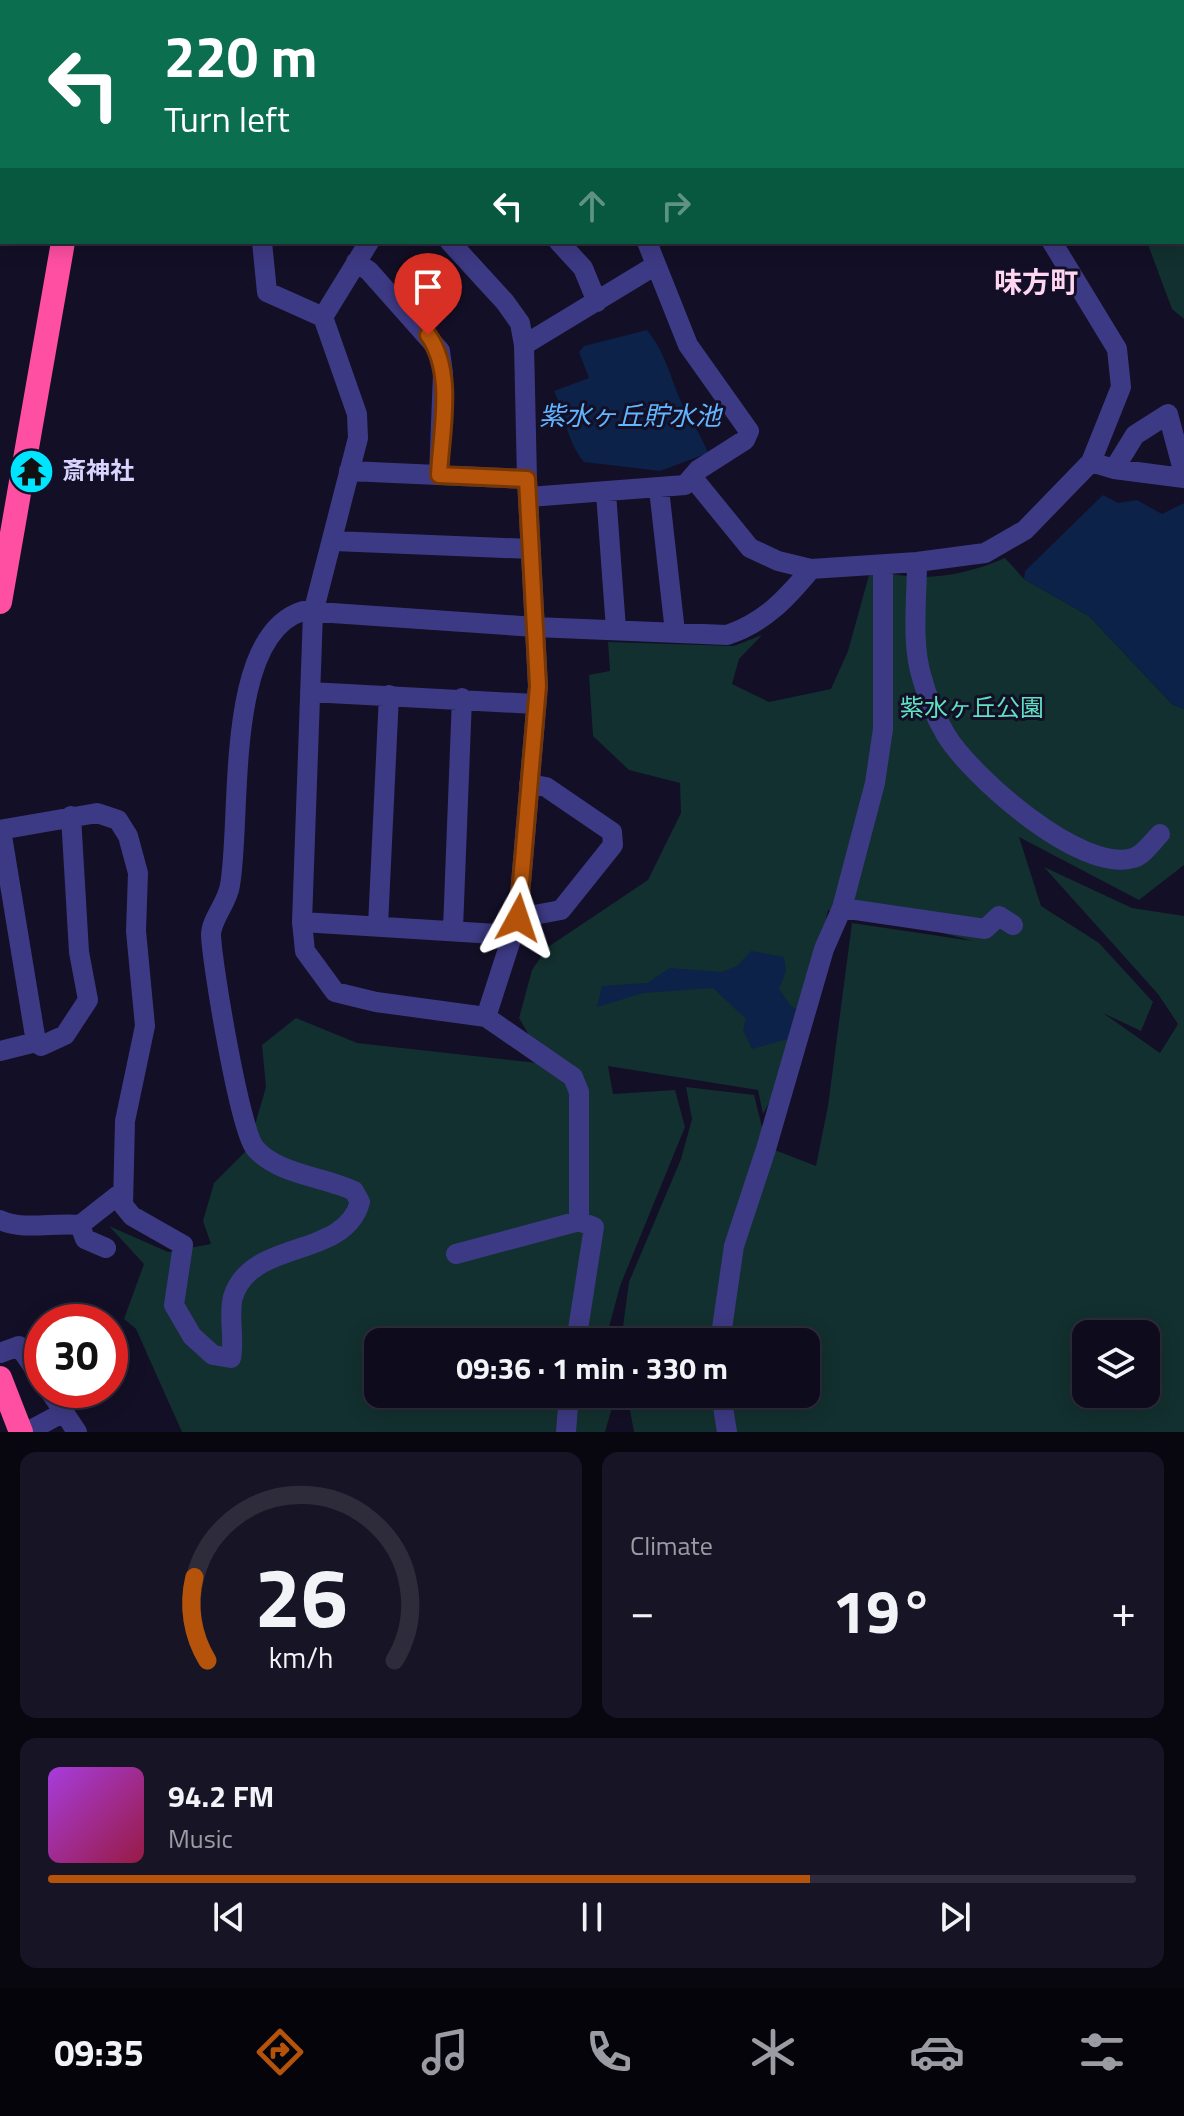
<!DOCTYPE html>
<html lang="en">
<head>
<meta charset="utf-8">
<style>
  body { margin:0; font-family:"Titillium Web","Noto Sans JP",sans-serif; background:#171425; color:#f1f3f6; height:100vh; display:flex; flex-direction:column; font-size:30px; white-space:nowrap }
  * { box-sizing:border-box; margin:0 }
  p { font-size:26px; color:#9b9ba3 }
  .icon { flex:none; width:44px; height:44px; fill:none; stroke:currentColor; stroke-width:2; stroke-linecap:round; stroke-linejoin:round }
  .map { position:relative; height:1432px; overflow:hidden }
  .drawer { display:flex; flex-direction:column; gap:20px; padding:20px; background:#08060f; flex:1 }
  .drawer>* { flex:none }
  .guide { position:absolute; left:0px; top:0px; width:1184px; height:244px; box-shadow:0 4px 20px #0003,0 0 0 2px #2e2b3b; background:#0b6e4f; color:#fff; overflow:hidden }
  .buttons { position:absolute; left:1072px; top:1320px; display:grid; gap:16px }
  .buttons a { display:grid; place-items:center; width:88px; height:88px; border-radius:16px; background:#0e0b1c; box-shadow:0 4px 20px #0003,0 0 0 2px #2e2b3b; font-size:40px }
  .speed { position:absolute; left:24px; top:1304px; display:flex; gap:16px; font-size:40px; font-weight:700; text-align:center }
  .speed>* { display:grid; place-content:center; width:104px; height:104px; border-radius:50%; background:#0e0b1c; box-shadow:0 4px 20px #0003,0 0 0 2px #2e2b3b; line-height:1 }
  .speed .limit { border:12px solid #d22; background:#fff; color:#111 }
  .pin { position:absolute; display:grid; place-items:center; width:68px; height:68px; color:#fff; margin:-82px -34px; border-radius:50% 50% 50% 0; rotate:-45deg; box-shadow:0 0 8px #0007 }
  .pin .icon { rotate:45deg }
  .me { position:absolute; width:88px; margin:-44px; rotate:5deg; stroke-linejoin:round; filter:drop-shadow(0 0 6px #0008) }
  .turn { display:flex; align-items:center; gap:28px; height:168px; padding:0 32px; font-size:36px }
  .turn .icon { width:104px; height:104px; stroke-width:2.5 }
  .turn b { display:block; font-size:56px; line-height:68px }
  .lanes { display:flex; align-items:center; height:76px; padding:0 32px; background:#0003; justify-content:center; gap:40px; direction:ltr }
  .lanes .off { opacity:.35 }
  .big { font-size:60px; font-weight:700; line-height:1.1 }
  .drawer .widget { flex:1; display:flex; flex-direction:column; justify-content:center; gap:12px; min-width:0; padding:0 28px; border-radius:16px; background:#171425 }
  .drawer .dial { align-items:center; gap:0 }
  .dial svg { height:208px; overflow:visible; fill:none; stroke:#2e2b3b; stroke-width:7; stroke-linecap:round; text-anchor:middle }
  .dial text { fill:#f1f3f6; stroke:none }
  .song { display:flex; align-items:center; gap:24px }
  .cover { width:96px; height:96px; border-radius:12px; background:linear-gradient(135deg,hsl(280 70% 55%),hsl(340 70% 35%)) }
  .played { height:8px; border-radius:4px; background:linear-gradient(90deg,#b45309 70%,#2e2b3b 70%) }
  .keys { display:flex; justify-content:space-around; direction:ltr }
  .heat { display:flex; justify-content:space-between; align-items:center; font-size:44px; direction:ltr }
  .drawer .tiles { flex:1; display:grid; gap:20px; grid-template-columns:1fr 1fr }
  .widget:last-child { grid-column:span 2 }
  .trip { position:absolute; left:364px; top:1328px; width:456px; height:80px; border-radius:16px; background:#0e0b1c; box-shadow:0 4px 20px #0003,0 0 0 2px #2e2b3b; font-weight:700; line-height:80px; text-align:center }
  .dock { display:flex; height:128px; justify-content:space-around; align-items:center; background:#06040b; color:#9b9ba3 }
  .dock .icon { width:56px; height:56px }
  .dock .selected { color:#b45309 }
  .dock b { font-size:36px; color:#f1f3f6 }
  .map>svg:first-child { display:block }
</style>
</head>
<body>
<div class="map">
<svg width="1184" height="1432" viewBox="0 0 1184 1432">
  <rect width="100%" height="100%" fill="#130f26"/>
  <!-- green -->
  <path fill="#12302f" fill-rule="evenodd" d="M1182,99H1184V319L1172,309L1147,242H1182Z
    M1005,558L1024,579L1089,616L1172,704L1184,709V865L1139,900L1019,837L1041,906L1099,943L1153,1002L1141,1031L1103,1013L1160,1053L1178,1024L1158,994L1044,867L1132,908L1184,916V1432H634L627,1394H806V1342H621L629,1282L681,1159L692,1119L686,1087L754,1095L767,1147L816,1166L828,1106L852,923L973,941L904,923L828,910L798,1051L763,1114L758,1090L608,1066L613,1094L675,1090L685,1127L620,1286L605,1342H378V1394H616L605,1432H182L136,1329L124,1319L144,1264L109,1226L168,1252L211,1244L203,1221L214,1183L248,1149L266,1087L262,1045L296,1018L357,1043L546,1064L519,1018L532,970L548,947L648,880L681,813L680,783L629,770L593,736L589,675L610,671L608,642L734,646L762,635L739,659L732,684L769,702L831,689L848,651L871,568C917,584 961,577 1005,558ZM1086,1334H1146V1394H1086Z"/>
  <!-- water -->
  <path fill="#0c2248" d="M647,330C664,351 669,372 679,397C687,417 701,433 708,453L660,471L584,462C567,442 565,415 554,391L589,378L579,352L584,346Z
    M1103,495L1118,503L1137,500L1162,514L1184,503V709L1172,704L1089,616L1024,579L1025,571Z
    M751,951L784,957L786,971L779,989L791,1006L800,1011L794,1037L752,1049L743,1030L746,1019L713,988L643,993L597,1007L602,986L647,983L670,968L722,972L737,966Z"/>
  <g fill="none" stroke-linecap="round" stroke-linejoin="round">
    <!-- minor -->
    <path stroke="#3d3a85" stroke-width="20" d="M386,0L387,2
      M342,2L343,0
      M1061,2L1063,0
      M262,242L267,292L323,317L357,414L358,438L313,613L302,922L305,951L335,992L376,1002L486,1017L573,1077L579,1092V1221
      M450,242L505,302L520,323L524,345L527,479L538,686L518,918L486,1017
      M559,242L583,268L597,302
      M356,262L369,271L440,351L443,373L439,475
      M323,317L369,242
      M524,345L656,265
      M1091,462L1114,469L1135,435L1168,414L1184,474
      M1114,469L1184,478
      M349,471L527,479
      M693,478L750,548L778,561L811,569L917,562L985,553L1025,530L1091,462L1121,387L1117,349L1052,242
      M659,489L675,632
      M606,493L616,629
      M529,497L685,485L698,470L745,440L749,431L688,345L647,242
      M334,541L531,549
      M917,562C917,599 911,643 922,678C927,697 936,718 946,735C971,776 1081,874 1133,858C1144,855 1152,842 1160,834
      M310,692L534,704
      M0,830L97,813L118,820L128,836L138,873L136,931L145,1026L125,1121L123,1205L132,1216L183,1245L174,1305L192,1336L213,1355L231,1358C235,1339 228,1315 233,1297C251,1238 344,1260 360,1202L354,1191C325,1177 276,1174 255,1148C240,1131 212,964 211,935C211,919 228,902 230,885C242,818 223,635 303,611L535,627L727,635C764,623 787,598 811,569
      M1,830L36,1042
      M842,908L985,929L999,916L1013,925
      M518,918L561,910L613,845L612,832L546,787L529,784
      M302,922L512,935
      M378,926L389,695
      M453,929L462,698
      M0,1051L36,1042L41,1046L65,1035L88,1000L79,952L71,816
      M0,1220C24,1231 53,1222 80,1225L122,1192
      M80,1225L85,1239L106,1248
      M456,1254L579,1221L594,1227L576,1342
      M720,1342L734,1246L766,1149L824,949L842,908L875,783L883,729V565
      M0,1353L19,1346L42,1380
      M49,1390L77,1432
      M721,1394L727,1432
      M27,1432L64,1412
      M566,1432L569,1394"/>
    <!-- highway -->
    <path stroke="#ff4fa3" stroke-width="24" d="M106,2V0
      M0,602L63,242
      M0,1378L21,1432"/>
  </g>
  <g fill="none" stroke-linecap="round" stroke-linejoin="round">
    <defs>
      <path id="route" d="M428,335C455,373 441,431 439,475L527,479L538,686L518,918"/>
    </defs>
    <!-- route casing -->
    <use href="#route" stroke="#753606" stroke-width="20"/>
    <!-- route -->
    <use href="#route" stroke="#b45309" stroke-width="14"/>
  </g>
  <!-- icons -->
  <defs>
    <symbol id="temple-disc" viewBox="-11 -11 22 22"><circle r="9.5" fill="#00e5ff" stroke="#130f26"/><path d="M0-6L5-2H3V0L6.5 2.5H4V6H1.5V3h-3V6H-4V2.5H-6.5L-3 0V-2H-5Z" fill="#111"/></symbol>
  </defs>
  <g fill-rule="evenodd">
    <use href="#temple-disc" x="6" y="446" width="51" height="51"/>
  </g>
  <g text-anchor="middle" stroke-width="6" stroke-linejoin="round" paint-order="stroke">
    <!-- poi labels -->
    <g font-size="24" font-weight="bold" fill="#d9d4ff" stroke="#130f26" text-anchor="start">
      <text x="62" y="479">斎神社</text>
    </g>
    <!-- park labels -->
    <g font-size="24" fill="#5fe0c0" stroke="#130f26">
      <text x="972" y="716">紫水ヶ丘公園</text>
    </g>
    <!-- water labels -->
    <g font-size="26" font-style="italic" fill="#62b6ff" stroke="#130f26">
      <text x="630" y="425">紫水ヶ丘貯水池</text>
    </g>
    <!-- quarter labels -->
    <g font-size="28" font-weight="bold" fill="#ffd6f0" stroke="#130f26">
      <text x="1036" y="292">味方町</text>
    </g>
  </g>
</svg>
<div class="buttons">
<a><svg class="icon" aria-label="layers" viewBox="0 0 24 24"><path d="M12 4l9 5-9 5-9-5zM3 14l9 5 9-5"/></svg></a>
</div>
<div class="speed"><div class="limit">30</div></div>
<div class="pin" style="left:428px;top:335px;background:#d93025"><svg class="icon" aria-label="arrive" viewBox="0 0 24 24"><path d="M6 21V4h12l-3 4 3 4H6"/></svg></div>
<svg class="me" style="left:518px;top:918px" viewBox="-20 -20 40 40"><path d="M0-17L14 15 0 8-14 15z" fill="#b45309" stroke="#fff" stroke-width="4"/></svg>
<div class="trip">09:36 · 1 min · 330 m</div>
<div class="guide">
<div class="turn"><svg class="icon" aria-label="left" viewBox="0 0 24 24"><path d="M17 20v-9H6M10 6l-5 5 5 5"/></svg><div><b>220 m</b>Turn left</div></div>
<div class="lanes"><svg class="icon" aria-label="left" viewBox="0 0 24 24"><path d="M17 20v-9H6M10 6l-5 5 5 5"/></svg><svg class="icon off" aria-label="ahead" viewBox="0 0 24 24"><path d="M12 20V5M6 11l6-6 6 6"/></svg><svg class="icon off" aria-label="right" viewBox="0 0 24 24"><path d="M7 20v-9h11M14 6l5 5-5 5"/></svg></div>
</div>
</div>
<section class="drawer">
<div class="tiles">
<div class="widget dial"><svg viewBox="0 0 100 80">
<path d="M14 69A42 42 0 1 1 86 69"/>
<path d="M14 69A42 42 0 0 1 9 37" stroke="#b45309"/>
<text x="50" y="56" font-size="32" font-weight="700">26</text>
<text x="50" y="72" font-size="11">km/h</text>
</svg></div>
<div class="widget"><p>Climate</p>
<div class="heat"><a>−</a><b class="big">19°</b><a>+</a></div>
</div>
<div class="widget">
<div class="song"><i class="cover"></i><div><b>94.2 FM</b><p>Music</p></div></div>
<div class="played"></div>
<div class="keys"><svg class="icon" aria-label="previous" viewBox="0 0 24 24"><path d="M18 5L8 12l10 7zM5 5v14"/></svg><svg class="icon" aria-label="pause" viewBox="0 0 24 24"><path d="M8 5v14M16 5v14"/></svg><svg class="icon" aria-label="next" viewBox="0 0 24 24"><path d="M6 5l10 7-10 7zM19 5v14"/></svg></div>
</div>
</div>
</section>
<nav class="dock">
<b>09:35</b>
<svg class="icon selected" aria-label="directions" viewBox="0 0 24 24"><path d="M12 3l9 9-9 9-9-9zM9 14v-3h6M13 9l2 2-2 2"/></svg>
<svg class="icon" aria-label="music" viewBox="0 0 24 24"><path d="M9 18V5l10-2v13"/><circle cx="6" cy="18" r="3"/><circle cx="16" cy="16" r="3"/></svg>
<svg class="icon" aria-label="phone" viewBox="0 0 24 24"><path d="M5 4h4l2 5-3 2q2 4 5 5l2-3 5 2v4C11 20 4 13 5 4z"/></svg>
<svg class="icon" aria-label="climate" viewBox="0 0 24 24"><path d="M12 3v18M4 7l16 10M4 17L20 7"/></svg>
<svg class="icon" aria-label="car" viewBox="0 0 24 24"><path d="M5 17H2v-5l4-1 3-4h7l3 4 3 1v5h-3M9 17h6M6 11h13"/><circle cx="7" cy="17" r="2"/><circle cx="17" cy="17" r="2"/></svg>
<svg class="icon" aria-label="filters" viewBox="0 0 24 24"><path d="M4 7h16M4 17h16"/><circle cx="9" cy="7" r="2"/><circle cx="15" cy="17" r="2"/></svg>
</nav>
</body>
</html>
